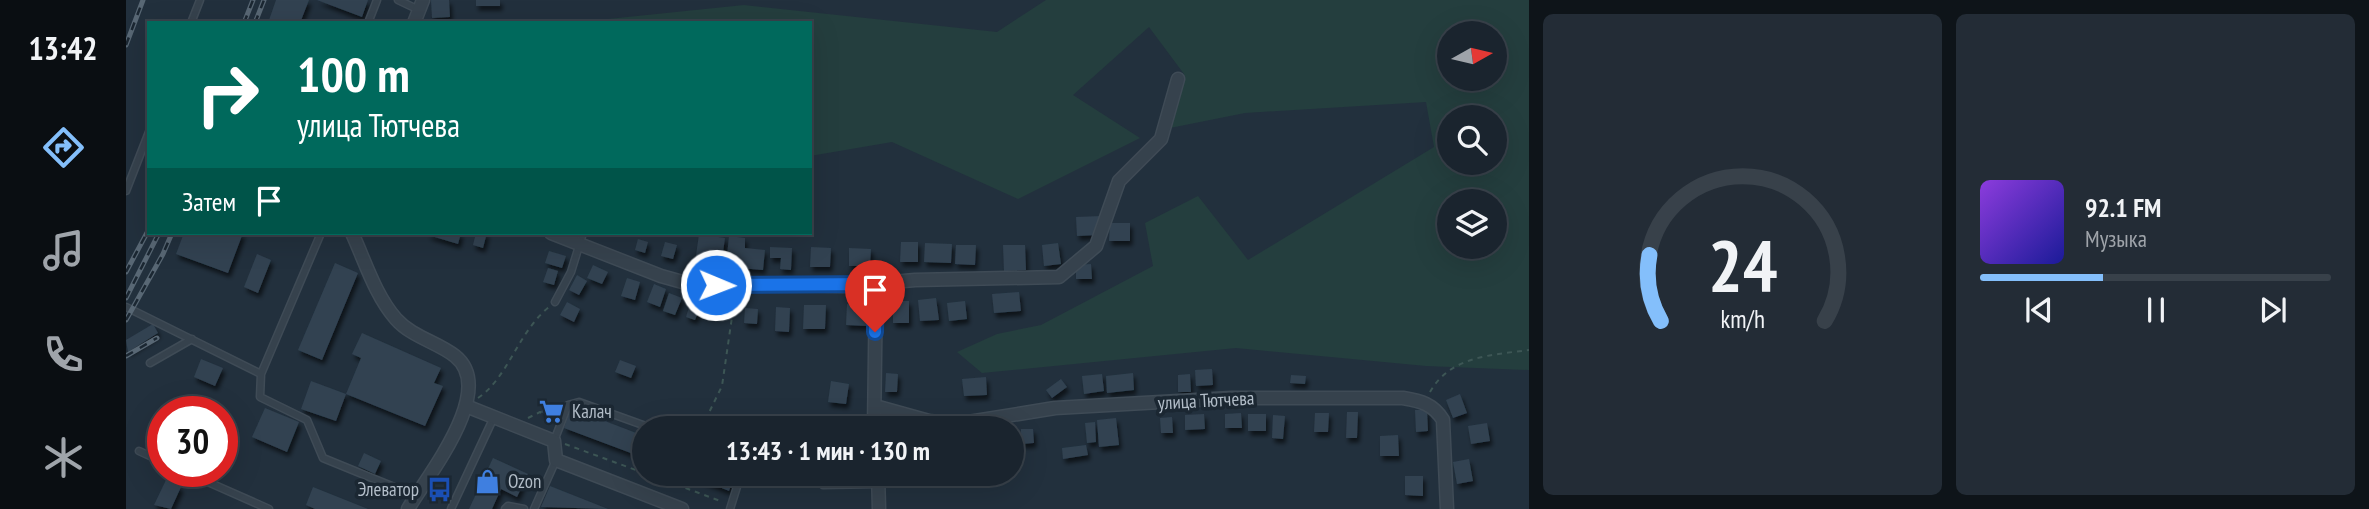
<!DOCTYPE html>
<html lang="ru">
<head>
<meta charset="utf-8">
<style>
  body { margin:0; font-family:"PT Sans Narrow",sans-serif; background:#232c36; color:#f1f3f6; height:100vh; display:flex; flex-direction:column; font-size:26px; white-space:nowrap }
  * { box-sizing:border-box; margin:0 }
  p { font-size:23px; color:#9fa4aa }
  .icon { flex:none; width:38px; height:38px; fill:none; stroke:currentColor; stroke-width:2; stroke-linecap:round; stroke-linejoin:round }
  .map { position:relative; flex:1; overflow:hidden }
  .side { display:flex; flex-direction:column; gap:14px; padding:14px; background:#0e1419; width:840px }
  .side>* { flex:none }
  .hud { position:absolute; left:21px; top:21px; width:665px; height:214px; border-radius:0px; box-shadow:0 7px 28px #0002,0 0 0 2px #38414a; background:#00695c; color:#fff; overflow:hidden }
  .needle { width:46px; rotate:82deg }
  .controls { position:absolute; left:1311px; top:21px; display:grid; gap:14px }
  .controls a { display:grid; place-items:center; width:70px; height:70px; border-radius:50%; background:#1a242e; box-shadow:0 7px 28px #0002,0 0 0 2px #38414a; font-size:35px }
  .speed { position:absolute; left:21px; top:396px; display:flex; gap:14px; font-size:35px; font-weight:700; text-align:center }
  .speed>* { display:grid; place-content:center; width:91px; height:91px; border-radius:50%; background:#1a242e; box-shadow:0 7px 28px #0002,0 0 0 2px #38414a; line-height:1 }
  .speed .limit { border:10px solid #d22; background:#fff; color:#111 }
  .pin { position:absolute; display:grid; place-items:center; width:60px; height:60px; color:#fff; margin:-72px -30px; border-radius:50% 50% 50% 0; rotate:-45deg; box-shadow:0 0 7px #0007 }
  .pin .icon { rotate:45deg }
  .me { position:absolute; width:77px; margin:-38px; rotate:91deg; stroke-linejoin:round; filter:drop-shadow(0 0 5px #0008) }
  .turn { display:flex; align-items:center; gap:24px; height:147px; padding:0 35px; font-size:32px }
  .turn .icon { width:91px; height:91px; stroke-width:2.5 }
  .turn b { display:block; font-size:49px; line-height:60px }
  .then { display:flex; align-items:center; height:66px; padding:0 35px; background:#0003; gap:14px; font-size:26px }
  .side .card { flex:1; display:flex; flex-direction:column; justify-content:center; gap:10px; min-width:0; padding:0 24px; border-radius:10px; background:#232c36 }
  .side .dial { align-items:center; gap:0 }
  .dial svg { height:182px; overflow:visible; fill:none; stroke:#38414a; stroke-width:7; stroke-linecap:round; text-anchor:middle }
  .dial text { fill:#f1f3f6; stroke:none }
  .song { display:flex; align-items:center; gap:21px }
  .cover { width:84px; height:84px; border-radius:10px; background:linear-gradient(135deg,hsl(270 70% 55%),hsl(240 70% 35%)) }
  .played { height:7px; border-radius:4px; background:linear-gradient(90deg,#84bffb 35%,#38414a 35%) }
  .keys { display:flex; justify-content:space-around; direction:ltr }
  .side .tiles { flex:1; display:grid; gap:14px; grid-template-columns:repeat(2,1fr) }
  .trip { position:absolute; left:506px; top:416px; width:392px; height:70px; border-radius:35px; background:#1a242e; box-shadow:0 7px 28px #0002,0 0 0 2px #38414a; font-weight:600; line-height:70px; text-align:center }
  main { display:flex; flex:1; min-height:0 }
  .tabs { display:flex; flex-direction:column; width:126px; justify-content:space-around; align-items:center; background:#0a0e12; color:#9fa4aa }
  .tabs .icon { width:49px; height:49px }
  .tabs .on { color:#84bffb }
  .tabs b { font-size:32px; color:#f1f3f6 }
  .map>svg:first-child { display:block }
</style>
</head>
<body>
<main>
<nav class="tabs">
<b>13:42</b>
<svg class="icon on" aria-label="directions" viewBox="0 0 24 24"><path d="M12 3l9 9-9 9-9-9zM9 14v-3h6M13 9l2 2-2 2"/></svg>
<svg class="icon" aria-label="music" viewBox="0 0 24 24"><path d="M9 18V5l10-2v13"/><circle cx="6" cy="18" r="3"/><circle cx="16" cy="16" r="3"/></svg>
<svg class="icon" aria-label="phone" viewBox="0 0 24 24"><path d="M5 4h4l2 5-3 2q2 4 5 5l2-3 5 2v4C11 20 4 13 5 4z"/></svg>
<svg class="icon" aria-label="climate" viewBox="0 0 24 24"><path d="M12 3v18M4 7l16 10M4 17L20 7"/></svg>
</nav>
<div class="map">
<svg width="1403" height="509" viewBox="0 0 1403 509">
  <defs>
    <filter id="shadow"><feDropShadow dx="2.5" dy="4.5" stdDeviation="2" flood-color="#0009"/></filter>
  </defs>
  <rect width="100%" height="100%" fill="#22303d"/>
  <!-- green -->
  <path fill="#243e3e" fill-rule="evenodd" d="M920,0H1403V370L1300,366L1110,348L856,373L831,352L871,334L915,325L1027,266L1019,223L1072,196L1122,260L1308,147L1300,102L1119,113L1039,129L1058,74L1023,27L947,95L1014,138L892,199L766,142L684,156V23H443L618,5L871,32ZM1323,33H1368V79H1323ZM1323,117H1368V163H1323ZM1323,201H1368V247H1323Z"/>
  <!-- building -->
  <path fill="#314251" filter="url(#shadow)" d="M150,0H183L174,23H142Z
    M191,0H242L236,17Z
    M305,0H323L324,17L306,18Z
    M350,0H374V6H350Z
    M976,216L971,235L951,236L950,217Z
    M984,223H1004V241H983Z
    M58,233H117L102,273L50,254Z
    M303,233H335L332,244L302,235Z
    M350,233H361L357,248L347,245Z
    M573,234L599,238L595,267L569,263Z
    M603,236L619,238V248L639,250L637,270L600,267Z
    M512,239L522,242L519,253L509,250Z
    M539,242L551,245L547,259L535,256Z
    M775,242H792V262H774Z
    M799,243L826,244L825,263L798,262Z
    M932,243L935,264L918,266L916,245Z
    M830,245H850L849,265L829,264Z
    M877,245H899L900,270L878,271Z
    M644,247L666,248L665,270L654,269L655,258H644Z
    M685,247L705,248L704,267H684Z
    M723,248L745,249L744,266H723Z
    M423,251L440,256L436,268L419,263Z
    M131,254L145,260L132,293L118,287Z
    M209,263L232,273L196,360L172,350Z
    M965,264L966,279H950V265Z
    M467,265L482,272L476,284L461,278Z
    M422,268L432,271L428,285L417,282Z
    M451,275L461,281L453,295L443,290Z
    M501,278L514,282L509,300L495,296Z
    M528,284L540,289L534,307L521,302Z
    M893,292L895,311L868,313L866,294Z
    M543,293L556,298L549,315L537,311Z
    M810,298L813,320L794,321L792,300Z
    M565,301L575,305L569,320L560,317Z
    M767,301H783V323H767Z
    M839,301L841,319L823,321L821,303Z
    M441,302L454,309L448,322L434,315Z
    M721,304L743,305L742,326L720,325Z
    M678,305H700L699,329H677Z
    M650,307L664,308L663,332L649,331Z
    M619,308L632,309L631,324L618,323Z
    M27,324L32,333L2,352L0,340Z
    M236,333L315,368L308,383L317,386L299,426L220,394L210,421L175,409L185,381L220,394L235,358L226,354Z
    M75,359L97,368L89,386L68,377Z
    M494,360L510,366L505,378L489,372Z
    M1086,369L1087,385L1070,386L1069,370Z
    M760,373L772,374L771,392H759Z
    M1007,373L1008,390L981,393L980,376Z
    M976,374L978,391L958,394L956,376Z
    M1064,374L1065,392H1052V375Z
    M1165,375L1180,376L1179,384L1164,383Z
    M860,377L861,395L838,396L836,379Z
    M935,379L941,387L926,398L920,390Z
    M705,381L723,384L720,404L702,402Z
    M1334,394L1341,413L1327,418L1320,400Z
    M60,399L92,411L56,410Z
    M420,401L437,410L432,420L415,412Z
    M139,408L173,422L161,452L126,437Z
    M445,408L518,436V458L438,428Z
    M1289,410H1301L1302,431L1290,432Z
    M1221,412H1232L1231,438H1220Z
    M1115,413L1116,428H1099V414Z
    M1189,413H1203L1202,432H1188Z
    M1078,414L1079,429L1059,430V415Z
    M1122,414H1140V431H1122Z
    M1147,415L1159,416L1157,439L1146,438Z
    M1046,417L1047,433H1035L1034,418Z
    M990,418L993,445L973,447L971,420Z
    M969,422L970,442L961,443L959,423Z
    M1361,423L1364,441L1345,444L1342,426Z
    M895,429H907L908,443L895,444Z
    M1272,435L1273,456H1254V436Z
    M960,445L962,455L937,459L936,448Z
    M238,453L255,461L249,474L232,466Z
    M367,458L402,474L391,497L375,489L366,509H343Z
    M1343,459L1347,481L1331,484L1327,462Z
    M561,474H609L603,491Z
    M1279,476H1297V496L1279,495Z
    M40,480L55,487L45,509L28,505Z
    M424,486L482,509L415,507Z
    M187,487L242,509H189L180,505Z"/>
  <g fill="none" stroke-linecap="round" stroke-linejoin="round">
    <defs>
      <path id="lane" d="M272,0L293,10
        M65,23L74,0
        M242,23L251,0
        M0,191L23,132
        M195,233L135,374L134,397L181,420L197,458L290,496
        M429,302L445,272L457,233
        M0,307L135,374
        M24,363L66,339
        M428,441L442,405L453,402L528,429
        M13,451L37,462
        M57,471L143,509
        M697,485L751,484
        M325,509L368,417
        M379,509L382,506L398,509
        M408,509L430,460
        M604,509L615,474"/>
      <path id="street" d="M288,23L297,0
        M226,233C239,261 249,295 270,319C286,337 311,342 329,356C372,390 301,476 282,509
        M425,233L535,276L560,283L721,286L789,280L933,277L970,246L993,181L1035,139L1052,79
        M340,406L428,441L430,460L556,509
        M749,406L803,421L830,424L929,408L1106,398H1277C1295,401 1307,404 1317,420L1321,509
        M748,429L750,284
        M752,474L753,509"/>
    </defs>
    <!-- lane casing -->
    <use href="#lane" stroke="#3f4b56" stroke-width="9"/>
    <!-- street casing -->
    <use href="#street" stroke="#3f4b56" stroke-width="15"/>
    <!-- path -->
    <path stroke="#3d5655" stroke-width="2" stroke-dasharray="5 5" stroke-linecap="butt" d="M1304,392C1324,356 1366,355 1403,350
      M352,398C382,378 392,332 423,307
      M402,418L414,412L429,420
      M575,429L596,386L609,296
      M439,444L518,473
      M522,474L597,502"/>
    <!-- lane -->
    <use href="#lane" stroke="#36424d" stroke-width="6"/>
    <!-- street -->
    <use href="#street" stroke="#36424d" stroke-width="12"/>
    <defs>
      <path id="rail" d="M118,23L127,0
        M129,23L138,0
        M0,45L17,0
        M0,272L23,229
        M0,298L33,233
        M0,320L37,254L46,233
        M0,356L31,338"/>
    </defs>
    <!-- rail casing -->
    <use href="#rail" stroke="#586774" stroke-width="5"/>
    <!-- rail -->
    <use href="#rail" stroke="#1b2732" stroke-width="2.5" stroke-dasharray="8" stroke-linecap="butt"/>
  </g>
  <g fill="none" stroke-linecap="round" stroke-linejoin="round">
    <defs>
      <path id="route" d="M590,285L750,284L749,332"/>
    </defs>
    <!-- route casing -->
    <use href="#route" stroke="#114b97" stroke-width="18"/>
    <!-- route -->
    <use href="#route" stroke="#1a73e8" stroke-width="12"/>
  </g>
  <!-- icons -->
  <defs>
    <symbol id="supermarket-bare" viewBox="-9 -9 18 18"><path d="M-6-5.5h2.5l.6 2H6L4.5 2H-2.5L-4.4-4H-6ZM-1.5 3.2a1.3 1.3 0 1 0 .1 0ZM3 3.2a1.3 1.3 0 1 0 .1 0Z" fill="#3f7fe0" stroke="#1b2732" stroke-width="2.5" paint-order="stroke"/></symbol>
    <symbol id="shop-bare" viewBox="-9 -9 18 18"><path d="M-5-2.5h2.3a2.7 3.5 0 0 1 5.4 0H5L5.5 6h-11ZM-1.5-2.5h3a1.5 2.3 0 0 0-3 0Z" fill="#3f7fe0" stroke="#1b2732" stroke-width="2.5" paint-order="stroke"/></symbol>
    <symbol id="bus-bare" viewBox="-9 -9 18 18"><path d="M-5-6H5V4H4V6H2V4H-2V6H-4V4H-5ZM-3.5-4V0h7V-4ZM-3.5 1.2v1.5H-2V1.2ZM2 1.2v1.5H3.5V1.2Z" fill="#1a4fb4" stroke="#1b2732" stroke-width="2.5" paint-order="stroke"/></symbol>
  </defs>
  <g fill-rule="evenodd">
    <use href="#supermarket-bare" x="408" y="394" width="35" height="35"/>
    <use href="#shop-bare" x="344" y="464" width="35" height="35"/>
    <use href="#bus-bare" x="296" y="472" width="35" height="35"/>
  </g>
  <g text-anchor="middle" stroke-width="7" stroke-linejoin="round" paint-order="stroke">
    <!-- street labels -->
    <g font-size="19" fill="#b2bdc8" stroke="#1b2732">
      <text transform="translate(1080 400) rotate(-3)" y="7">улица Тютчева</text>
    </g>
    <!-- poi labels -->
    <g font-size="19" fill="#b2bdc8" stroke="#1b2732" text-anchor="start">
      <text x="446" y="418">Калач</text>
      <text x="382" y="488">Ozon</text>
      <text x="293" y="496" text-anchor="end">Элеватор</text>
    </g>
  </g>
</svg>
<div class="controls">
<a><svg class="needle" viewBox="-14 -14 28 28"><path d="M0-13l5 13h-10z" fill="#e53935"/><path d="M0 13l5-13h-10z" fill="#9fa4aa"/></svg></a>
<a><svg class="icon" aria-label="search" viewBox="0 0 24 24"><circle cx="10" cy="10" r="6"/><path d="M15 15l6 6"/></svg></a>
<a><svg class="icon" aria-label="layers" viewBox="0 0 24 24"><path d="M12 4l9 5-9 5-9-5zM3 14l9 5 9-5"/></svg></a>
</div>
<div class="speed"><div class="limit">30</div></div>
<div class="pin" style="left:749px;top:332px;background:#d93025"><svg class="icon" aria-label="arrive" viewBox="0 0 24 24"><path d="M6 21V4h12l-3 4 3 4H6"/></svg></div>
<svg class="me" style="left:590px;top:285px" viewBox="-20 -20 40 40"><circle r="17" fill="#1a73e8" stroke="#fff" stroke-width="3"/><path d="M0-11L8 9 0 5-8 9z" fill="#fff"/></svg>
<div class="trip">13:43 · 1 мин · 130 m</div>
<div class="hud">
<div class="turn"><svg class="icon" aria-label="right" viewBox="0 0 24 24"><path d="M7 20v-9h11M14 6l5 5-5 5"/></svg><div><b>100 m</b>улица Тютчева</div></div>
<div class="then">Затем<svg class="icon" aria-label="arrive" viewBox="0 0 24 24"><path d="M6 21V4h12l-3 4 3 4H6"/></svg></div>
</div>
</div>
<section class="side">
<div class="tiles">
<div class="card dial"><svg viewBox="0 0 100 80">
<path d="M14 69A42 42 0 1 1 86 69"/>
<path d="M14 69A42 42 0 0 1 9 40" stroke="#84bffb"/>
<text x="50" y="56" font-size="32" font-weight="700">24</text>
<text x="50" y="72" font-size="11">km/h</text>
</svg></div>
<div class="card">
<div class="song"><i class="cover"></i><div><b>92.1 FM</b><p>Музыка</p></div></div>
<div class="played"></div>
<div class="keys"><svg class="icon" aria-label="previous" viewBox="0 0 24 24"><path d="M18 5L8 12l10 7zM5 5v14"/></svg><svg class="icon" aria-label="pause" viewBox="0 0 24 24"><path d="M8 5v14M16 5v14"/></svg><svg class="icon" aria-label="next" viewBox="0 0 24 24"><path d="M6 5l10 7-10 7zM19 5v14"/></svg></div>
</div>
</div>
</section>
</main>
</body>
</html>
